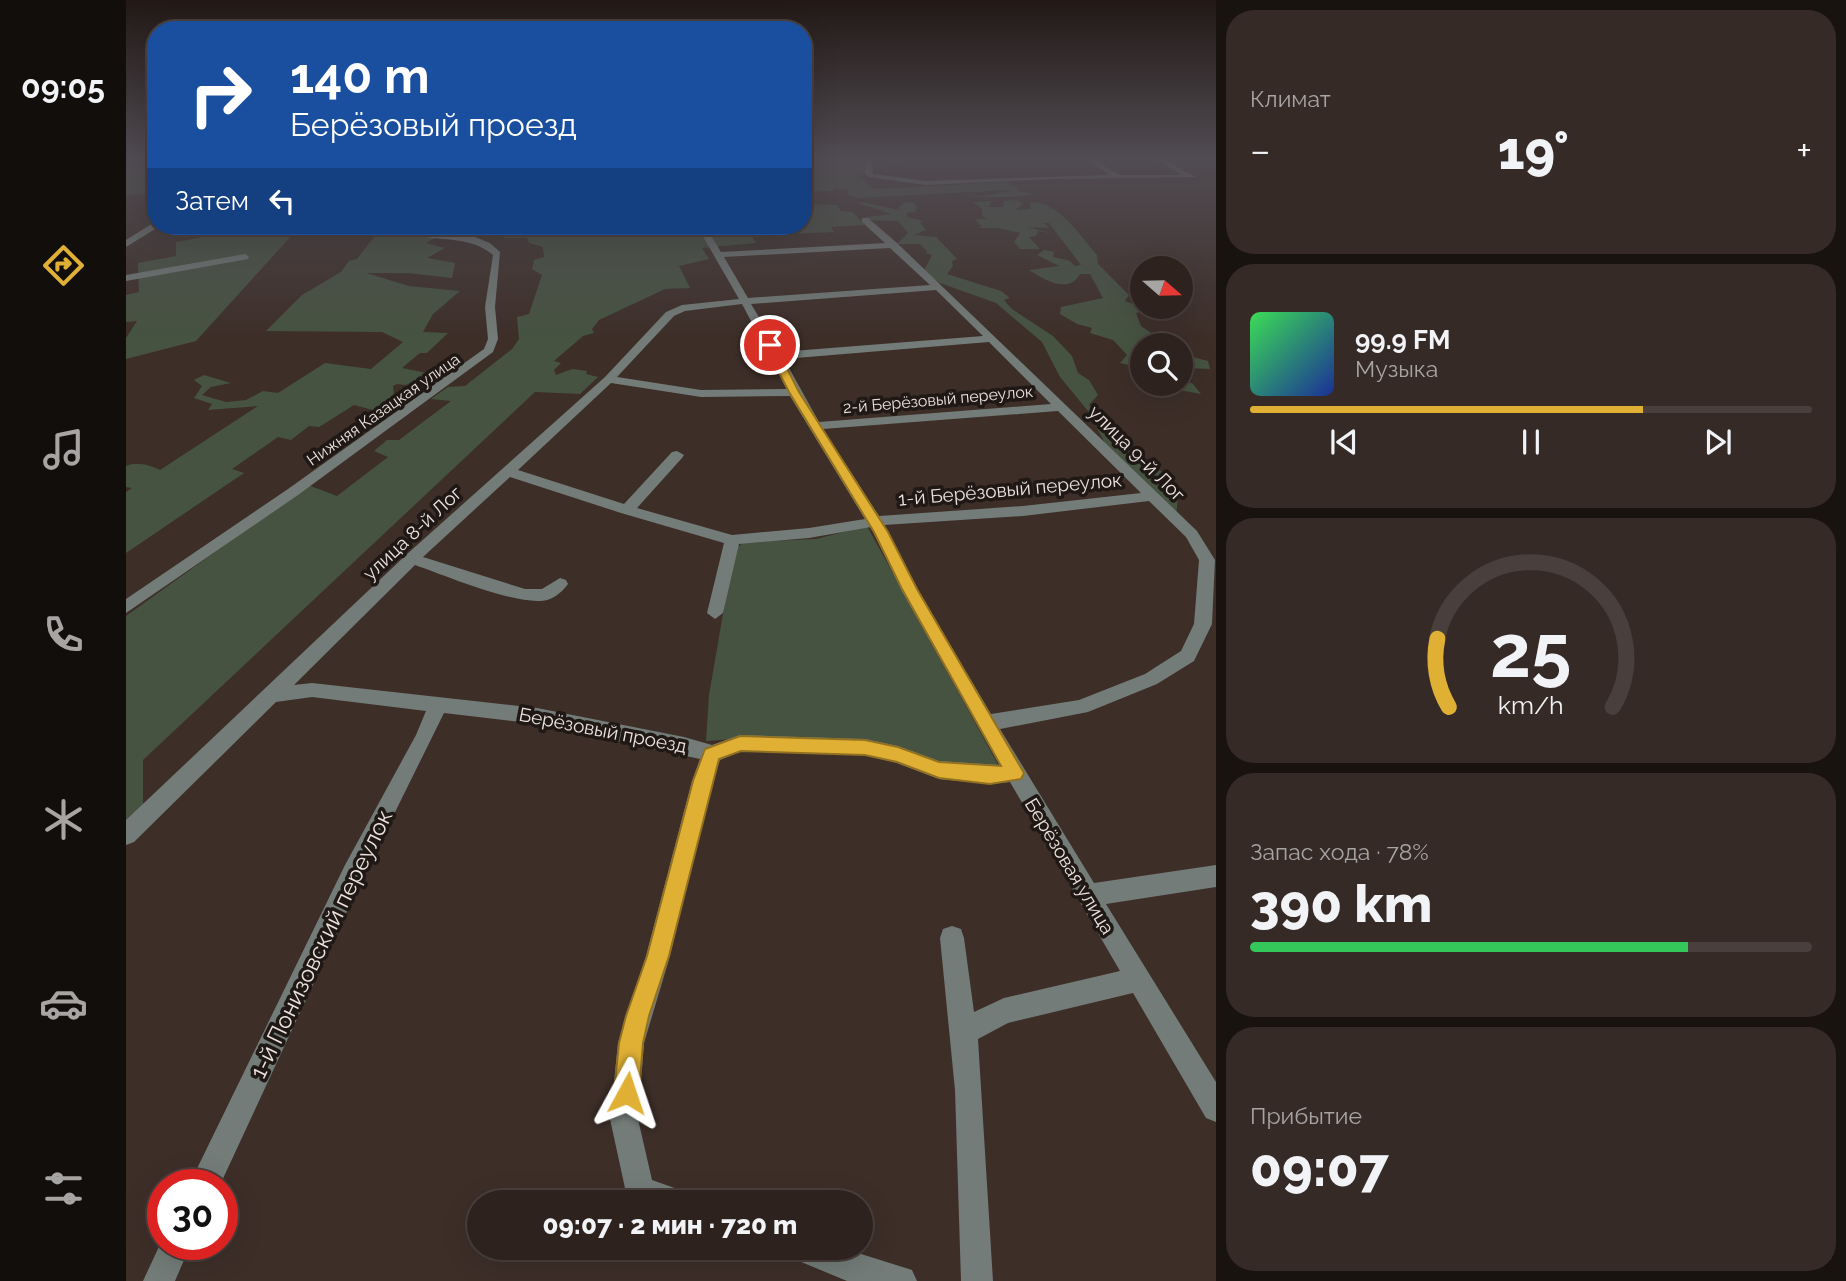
<!DOCTYPE html>
<html lang="ru">
<head>
<meta charset="utf-8">
<style>
  body { margin:0; font-family:Raleway,sans-serif; background:#362a27; color:#f1f3f6; height:100vh; display:flex; flex-direction:column; font-size:26px; white-space:nowrap }
  * { box-sizing:border-box; margin:0 }
  p { font-size:23px; color:#a7a4a4 }
  .icon { flex:none; width:38px; height:38px; fill:none; stroke:currentColor; stroke-width:2; stroke-linecap:round; stroke-linejoin:round }
  .map { position:relative; flex:1; overflow:hidden }
  .details { display:flex; flex-direction:column; gap:10px; padding:10px; background:#191310; width:630px }
  .details>* { flex:none }
  .hud { position:absolute; left:21px; top:21px; width:665px; height:214px; border-radius:28px; box-shadow:0 7px 28px #0002,0 0 0 2px #493f3c; background:#1a4fa0; color:#fff; overflow:hidden }
  .needle { width:46px; rotate:110deg }
  .fabs { position:absolute; left:1004px; top:256px; display:grid; gap:14px }
  .fabs a { display:grid; place-items:center; width:63px; height:63px; border-radius:50%; background:#2e221e; box-shadow:0 7px 28px #0002,0 0 0 2px #493f3c; font-size:35px }
  .speed { position:absolute; left:21px; top:1169px; display:flex; gap:14px; font-size:35px; font-weight:700; text-align:center }
  .speed>* { display:grid; place-content:center; width:91px; height:91px; border-radius:50%; background:#2e221e; box-shadow:0 7px 28px #0002,0 0 0 2px #493f3c; line-height:1 }
  .speed .limit { border:10px solid #d22; background:#fff; color:#111 }
  .pin { position:absolute; display:grid; place-items:center; width:60px; height:60px; color:#fff; margin:-30px; border:4px solid #fff; border-radius:50%; box-shadow:0 2px 7px #0007 }
  .me { position:absolute; width:77px; margin:-38px; rotate:5deg; stroke-linejoin:round; filter:drop-shadow(0 0 5px #0008) }
  .turn { display:flex; align-items:center; gap:24px; height:147px; padding:0 28px; font-size:32px }
  .turn .icon { width:91px; height:91px; stroke-width:2.5 }
  .turn b { display:block; font-size:49px; line-height:60px }
  .then { display:flex; align-items:center; height:66px; padding:0 28px; background:#0003; gap:14px; font-size:26px }
  .big { font-size:52px; font-weight:800; line-height:1.1 }
  .details .card { flex:1; display:flex; flex-direction:column; justify-content:center; gap:10px; min-width:0; padding:0 24px; border-radius:28px; background:#362a27 }
  .details .dial { align-items:center; gap:0 }
  .dial svg { height:182px; overflow:visible; fill:none; stroke:#493f3c; stroke-width:7; stroke-linecap:round; text-anchor:middle }
  .dial text { fill:#f1f3f6; stroke:none }
  .song { display:flex; align-items:center; gap:21px }
  .cover { width:84px; height:84px; border-radius:10px; background:linear-gradient(135deg,hsl(130 70% 55%),hsl(230 70% 35%)) }
  .played { height:7px; border-radius:4px; background:linear-gradient(90deg,#e0b034 70%,#493f3c 70%) }
  .keys { display:flex; justify-content:space-around; direction:ltr }
  .heat { display:flex; justify-content:space-between; align-items:center; font-size:38px; direction:ltr }
  .charge { height:10px; border-radius:5px; background:linear-gradient(90deg,#34c759 78%,#493f3c 0) }
  .trip { position:absolute; left:341px; top:1190px; width:406px; height:70px; border-radius:35px; background:#2e221e; box-shadow:0 7px 28px #0002,0 0 0 2px #493f3c; font-weight:800; line-height:70px; text-align:center }
  main { display:flex; flex:1; min-height:0 }
  .tabs { display:flex; flex-direction:column; width:126px; justify-content:space-around; align-items:center; background:#120e0c; color:#a7a4a4 }
  .tabs .icon { width:49px; height:49px }
  .tabs .current { color:#e0b034 }
  .tabs b { font-size:32px; color:#f1f3f6 }
  .map>svg:first-child { display:block }
</style>
</head>
<body>
<main>
<nav class="tabs">
<b>09:05</b>
<svg class="icon current" aria-label="directions" viewBox="0 0 24 24"><path d="M12 3l9 9-9 9-9-9zM9 14v-3h6M13 9l2 2-2 2"/></svg>
<svg class="icon" aria-label="music" viewBox="0 0 24 24"><path d="M9 18V5l10-2v13"/><circle cx="6" cy="18" r="3"/><circle cx="16" cy="16" r="3"/></svg>
<svg class="icon" aria-label="phone" viewBox="0 0 24 24"><path d="M5 4h4l2 5-3 2q2 4 5 5l2-3 5 2v4C11 20 4 13 5 4z"/></svg>
<svg class="icon" aria-label="climate" viewBox="0 0 24 24"><path d="M12 3v18M4 7l16 10M4 17L20 7"/></svg>
<svg class="icon" aria-label="car" viewBox="0 0 24 24"><path d="M5 17H2v-5l4-1 3-4h7l3 4 3 1v5h-3M9 17h6M6 11h13"/><circle cx="7" cy="17" r="2"/><circle cx="17" cy="17" r="2"/></svg>
<svg class="icon" aria-label="filters" viewBox="0 0 24 24"><path d="M4 7h16M4 17h16"/><circle cx="9" cy="7" r="2"/><circle cx="15" cy="17" r="2"/></svg>
</nav>
<div class="map">
<svg width="1090" height="1281" viewBox="0 0 1090 1281">
  <rect width="100%" height="100%" fill="#3d2e28"/>
  <!-- green -->
  <path fill="#465341" d="M677,158H741L736,178L748,189L881,182L893,188L890,191L910,194L885,197H835L860,196L886,190L731,198L721,195L722,190L707,188V191L677,192Z
    M30,164V194L0,195V169Z
    M888,200L897,203L890,210L905,209L904,202C933,201 953,235 971,255L972,264L1003,295L999,301L1024,310L1010,313L1015,326L1037,341L1029,342L1034,345H1017V368L994,363L1001,355L987,340L964,333L966,328L951,324L934,314L935,307L977,298L964,274H954C943,295 917,279 903,270L933,266L911,255L918,250L928,252L927,257L944,261L949,266L955,265L923,223H918L923,228L901,227L925,233L912,231L910,236L903,237L914,249H894L888,242L894,233L872,228H850L856,227L849,219H861L856,216V209L847,202L865,201L863,207H877L878,201Z
    M737,202L773,210V206L780,202L788,203L791,207L789,212L781,213V217L798,221L794,222L800,230L788,235L810,237L831,259L826,261L827,266L821,274L875,291L884,298L878,300L886,309L927,336L946,356L952,373L963,380L972,395L963,405L977,417L995,445L1028,465L1053,487L1050,517L982,449L962,411L934,377L916,342L870,303L814,283L797,272L806,255L800,253L801,251L794,244H771L782,233L772,221L742,220L740,217L766,214L731,203Z
    M677,204L711,205L715,211L727,212L739,225L705,227L708,232L645,235L639,226H677Z
    M354,226H613L620,227L630,243L576,248L583,259L553,266L564,288L539,289L473,320L466,329L468,333L457,336L428,361L435,363L428,370L430,375L446,369L461,371L460,374L472,377L454,394L409,392L17,760V811L0,827V616L182,485L211,496L262,457L248,451L261,440H273L325,401L305,399L322,387L339,386L386,349L393,339L391,317L403,314L416,275L406,269L408,260L418,257L417,247L403,243L401,238H379L352,227Z
    M255,228L284,235L313,236L300,243L319,248L301,258L329,263L326,278L282,273H240L283,286L334,291L307,314L297,332L322,333L301,353H294L276,368L321,377L312,385L291,381L279,385L271,384L267,386L268,395L284,398L262,414L228,405L193,427L183,426L165,440L152,437L106,469L118,473L0,553V492L6,488L0,487V466C10,461 24,465 34,470L132,406L82,410L86,404L68,398L76,386L68,380L78,375L105,383L85,387L76,395L100,402L120,400L137,391L152,393L199,363L245,369L277,342L256,332L140,331L176,295L215,272L223,261L231,259Z
    M167,234L70,341L0,359V338L11,321L0,322V295L13,292L12,263L50,256V242L73,238L75,235Z
    M1055,354L1082,361L1084,369L1061,368L1062,377L1059,380L1067,384L1075,394L1037,387L1036,383H1055Z
    M741,526L875,770L635,737L580,741L583,695L608,550L618,542L690,539Z"/>
  <g fill="none" stroke-linecap="round" stroke-linejoin="round">
    <!-- minor -->
    <path fill="#737c78" fill-rule="evenodd" d="M740,158H746L747,174L800,181L984,175L958,158H965L994,175H1056L1027,158H1034L1070,177L925,179L800,185L743,177L739,173Z
      M766,158H802L768,161Z
      M736,218H742L771,243L1071,531L1089,560L1086,624L1068,661L1031,684L962,712L874,729L968,883L1090,865V887L980,904L1090,1082V1122L1080,1118L1007,993L882,1023L852,1039L867,1281H835L829,1090L814,938L817,929L826,926L835,929L838,938L848,1012L878,998L994,971L884,782L864,784L813,779L771,763L739,755L615,751L594,760L586,781L544,956L518,1043L512,1119L526,1180L557,1191L561,1202H502L484,1119L492,1043L520,956L566,781L574,759L411,724L318,713L235,881L94,1185H63L219,865L290,735L300,711L186,697L150,702L8,842L0,845V820L280,555L479,377L540,312L556,305L613,299L571,226H579L595,252L759,243L736,222ZM764,248L804,285L622,298L598,257ZM810,290L857,336L654,352L625,304ZM616,304L661,389L575,390L491,377L548,316L559,311ZM863,342L925,404L693,422L658,359ZM485,383L575,397L664,396L739,519L683,528L606,535L511,508L556,458L558,455L551,451L546,452L498,504L392,470ZM932,411L1015,493L897,506L753,516L697,429ZM384,477L495,513L598,543L581,613L589,619L597,613L613,544L683,538L745,527L775,589L874,765L813,761L772,746L739,739L614,735L586,745L558,737L411,708L186,683L168,685L289,565C318,575 393,607 421,600C429,598 438,590 442,584L440,580L434,578L416,589H399L297,557ZM1023,501L1060,537L1073,560L1068,624L1055,651L1019,674L953,700L865,714L791,589L758,525L897,516Z
      M27,223L34,226L0,247V240Z
      M269,226L349,237L364,243L374,252L369,307L372,339L367,352L172,495L0,613V599L162,489L358,349L362,339L359,307L367,255C338,230 298,247 269,226Z
      M119,254L123,257L122,259L0,281V275Z
      M37,1238V1244H65L49,1281H17Z
      M663,1248H716L786,1270L791,1281H721L668,1259Z"/>
  </g>
  <!-- sky -->
  <linearGradient id="sky" x2="0" y2="1"><stop stop-color="#221916"/><stop offset="0.47" stop-color="#514c53"/><stop offset="1" stop-color="#514c53" stop-opacity="0"/></linearGradient>
  <rect width="1090" height="337" fill="url(#sky)"/>
  <!-- route -->
  <path fill="#e0b034" stroke="#927222" stroke-width="2" d="M644,342L649,345L673,392L762,532L791,589L898,773L895,779L864,784L813,778L771,762L739,755L615,751L593,759L543,956L523,1016L517,1043L513,1093L510,1102L501,1106L492,1102L488,1093L493,1043L500,1016L521,956L567,781L579,749L614,736L739,740L772,747L813,762L875,766L776,589L748,532L663,392L639,345Z"/>
  <g text-anchor="middle" stroke-width="7" stroke-linejoin="round" paint-order="stroke">
    <!-- far-street labels -->
    <g font-size="16" fill="#ece2de" stroke="#1f1815">
      <text transform="translate(812 399) rotate(-5)" y="6">2-й Берёзовый переулок</text>
      <text transform="translate(257 409) rotate(-35)" y="6">Нижняя Казацкая улица</text>
    </g>
    <!-- street labels -->
    <g font-size="19" fill="#ece2de" stroke="#1f1815">
      <text transform="translate(1011 453) rotate(45)" y="7">улица 9-й Лог</text>
      <text transform="translate(884 489) rotate(-5)" y="7">1-й Берёзовый переулок</text>
      <text transform="translate(286 533) rotate(-43)" y="7">улица 8-й Лог</text>
      <text transform="translate(477 730) rotate(11)" y="7">Берёзовый проезд</text>
      <text transform="translate(944 866) rotate(59)" y="7">Берёзовая улица</text>
    </g>
    <!-- near-street labels -->
    <g font-size="23" fill="#ece2de" stroke="#1f1815">
      <text transform="translate(195 944) rotate(-64)" y="8">1-й Понизовский переулок</text>
    </g>
  </g>
</svg>
<div class="fabs">
<a><svg class="needle" viewBox="-14 -14 28 28"><path d="M0-13l5 13h-10z" fill="#e53935"/><path d="M0 13l5-13h-10z" fill="#a7a4a4"/></svg></a>
<a><svg class="icon" aria-label="search" viewBox="0 0 24 24"><circle cx="10" cy="10" r="6"/><path d="M15 15l6 6"/></svg></a>
</div>
<div class="speed"><div class="limit">30</div></div>
<div class="pin" style="left:644px;top:345px;background:#d93025"><svg class="icon" aria-label="arrive" viewBox="0 0 24 24"><path d="M6 21V4h12l-3 4 3 4H6"/></svg></div>
<svg class="me" style="left:501px;top:1093px" viewBox="-20 -20 40 40"><path d="M0-17L14 15 0 8-14 15z" fill="#e0b034" stroke="#fff" stroke-width="4"/></svg>
<div class="trip">09:07 · 2 мин · 720 m</div>
<div class="hud">
<div class="turn"><svg class="icon" aria-label="right" viewBox="0 0 24 24"><path d="M7 20v-9h11M14 6l5 5-5 5"/></svg><div><b>140 m</b>Берёзовый проезд</div></div>
<div class="then">Затем<svg class="icon" aria-label="left" viewBox="0 0 24 24"><path d="M17 20v-9H6M10 6l-5 5 5 5"/></svg></div>
</div>
</div>
<section class="details">
<div class="card"><p>Климат</p>
<div class="heat"><a>−</a><b class="big">19°</b><a>+</a></div>
</div>
<div class="card">
<div class="song"><i class="cover"></i><div><b>99.9 FM</b><p>Музыка</p></div></div>
<div class="played"></div>
<div class="keys"><svg class="icon" aria-label="previous" viewBox="0 0 24 24"><path d="M18 5L8 12l10 7zM5 5v14"/></svg><svg class="icon" aria-label="pause" viewBox="0 0 24 24"><path d="M8 5v14M16 5v14"/></svg><svg class="icon" aria-label="next" viewBox="0 0 24 24"><path d="M6 5l10 7-10 7zM19 5v14"/></svg></div>
</div>
<div class="card dial"><svg viewBox="0 0 100 80">
<path d="M14 69A42 42 0 1 1 86 69"/>
<path d="M14 69A42 42 0 0 1 9 39" stroke="#e0b034"/>
<text x="50" y="56" font-size="32" font-weight="700">25</text>
<text x="50" y="72" font-size="11">km/h</text>
</svg></div>
<div class="card"><p>Запас хода · 78%</p><b class="big">390 km</b><div class="charge"></div></div>
<div class="card"><p>Прибытие</p><b class="big">09:07</b></div>
</section>
</main>
</body>
</html>
